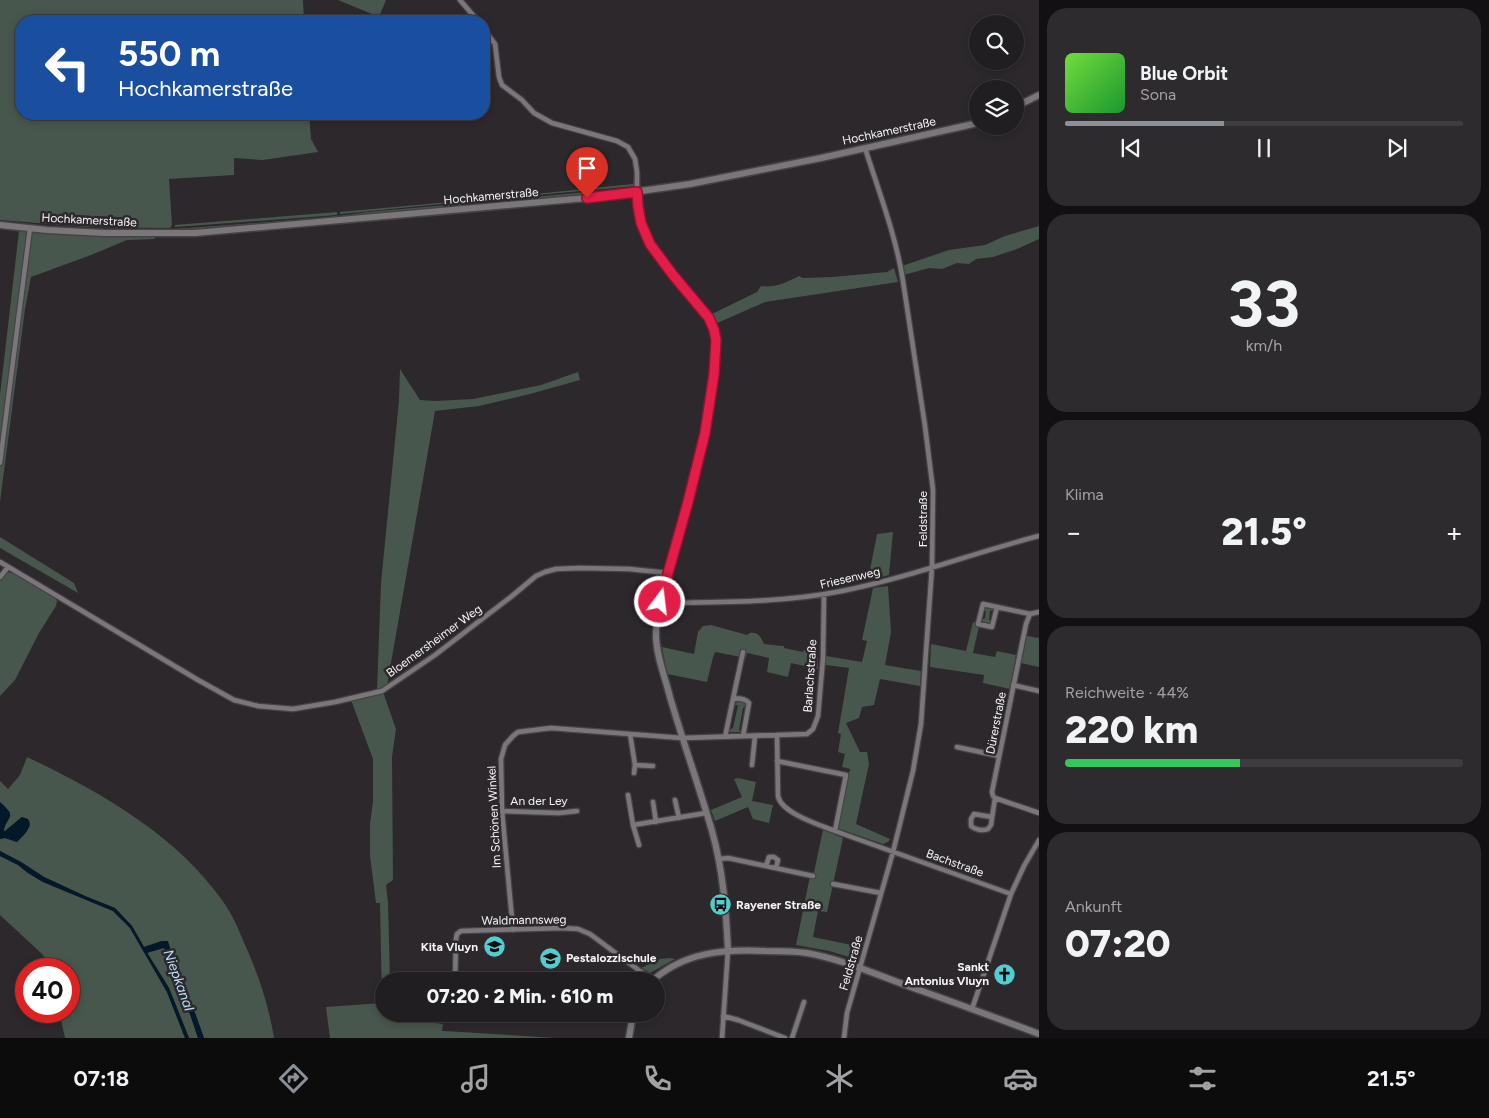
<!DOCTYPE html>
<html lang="de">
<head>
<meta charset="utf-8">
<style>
  body { margin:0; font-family:Figtree,sans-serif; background:#2d2b2e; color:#f1f3f6; height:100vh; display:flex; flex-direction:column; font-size:19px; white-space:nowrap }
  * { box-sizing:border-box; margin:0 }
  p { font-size:16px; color:#a2a2a5 }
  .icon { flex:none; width:28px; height:28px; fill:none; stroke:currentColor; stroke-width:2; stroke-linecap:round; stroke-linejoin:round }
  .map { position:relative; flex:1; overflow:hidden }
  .panel { display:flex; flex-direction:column; gap:8px; padding:8px; background:#121012; width:450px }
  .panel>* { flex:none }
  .top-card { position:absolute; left:15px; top:15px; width:475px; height:105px; border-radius:20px; box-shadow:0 2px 8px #0003,0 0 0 1px #3e3c3f; background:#1a4fa0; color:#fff; overflow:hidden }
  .buttons { position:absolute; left:969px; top:15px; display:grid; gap:10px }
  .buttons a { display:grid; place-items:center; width:55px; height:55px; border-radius:50%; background:#211e21; box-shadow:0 2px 8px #0003,0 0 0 1px #3e3c3f; font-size:25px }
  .speed { position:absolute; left:15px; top:958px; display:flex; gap:10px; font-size:25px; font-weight:700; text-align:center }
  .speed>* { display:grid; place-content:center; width:65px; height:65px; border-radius:50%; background:#211e21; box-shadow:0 2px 8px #0003,0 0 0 1px #3e3c3f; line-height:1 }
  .speed .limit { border:8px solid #d22; background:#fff; color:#111 }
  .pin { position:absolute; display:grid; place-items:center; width:42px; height:42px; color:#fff; margin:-51px -21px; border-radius:50% 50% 50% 0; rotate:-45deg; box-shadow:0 0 5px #0007 }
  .pin .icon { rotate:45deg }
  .me { position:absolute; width:55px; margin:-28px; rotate:15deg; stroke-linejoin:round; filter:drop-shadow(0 0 4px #0008) }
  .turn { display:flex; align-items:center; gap:18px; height:105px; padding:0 20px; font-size:22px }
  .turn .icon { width:65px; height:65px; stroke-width:2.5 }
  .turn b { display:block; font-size:35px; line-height:42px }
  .big { font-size:38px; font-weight:800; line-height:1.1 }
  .panel .tile { flex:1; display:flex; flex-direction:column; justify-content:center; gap:8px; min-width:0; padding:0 18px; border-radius:20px; background:#2d2b2e }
  .panel .dial { align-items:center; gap:0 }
  .dial b { font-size:65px; line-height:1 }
  .song { display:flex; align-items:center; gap:15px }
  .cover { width:60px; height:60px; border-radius:8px; background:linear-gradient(135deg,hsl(100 70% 55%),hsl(130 70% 35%)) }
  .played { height:5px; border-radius:2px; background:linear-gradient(90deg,#8c9099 40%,#3e3c3f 40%) }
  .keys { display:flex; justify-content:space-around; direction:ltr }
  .heat { display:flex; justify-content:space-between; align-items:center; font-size:28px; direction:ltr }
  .charge { height:8px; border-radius:4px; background:linear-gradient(90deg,#34c759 44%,#3e3c3f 0) }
  .trip { position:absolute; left:375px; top:972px; width:290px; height:50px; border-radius:25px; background:#211e21; box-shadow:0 2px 8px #0003,0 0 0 1px #3e3c3f; font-weight:800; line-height:50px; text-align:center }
  .menu { display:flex; height:80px; justify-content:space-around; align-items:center; background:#0d0c0d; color:#a2a2a5 }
  .menu .icon { width:35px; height:35px }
  .menu .active { color:#8c9099 }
  .menu b { font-size:22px; color:#f1f3f6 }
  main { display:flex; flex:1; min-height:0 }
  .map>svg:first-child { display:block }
</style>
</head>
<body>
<main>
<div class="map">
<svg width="1039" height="1038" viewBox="0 0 1039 1038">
  <rect width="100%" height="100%" fill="#2c282c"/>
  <!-- green -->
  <path fill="#47574d" d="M0,0H303L304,21H21V114H309L311,139L318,152L263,160L234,158V175L169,179L172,225L170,228L87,227L0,220Z
    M338,0H386L379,17Z
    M620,143C622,145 627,148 629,151C636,159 637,177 634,186L485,200V199L633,184C636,167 633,155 620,143Z
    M617,189V192L487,204L486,202Z
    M482,199V200L340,214V212Z
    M482,202L481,205L341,218L340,216L368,212Z
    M337,212V215L175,227V225Z
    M337,217L336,218L194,230L177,231L175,229Z
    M1039,226V239L1017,249L993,257L976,259L969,264L957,263L942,269L929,268L904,275L902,266L949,250L985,245L1005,236Z
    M19,231C64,235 109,237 154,236L155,239L127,240L91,255L31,277L25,309L0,502V395Z
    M894,268L898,282L765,302L715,324L710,315L757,292L761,286C776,288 787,282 799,276L803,278L832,277L887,272Z
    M400,369L420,400L435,401L473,399L541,385L578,372L580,380L530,394L479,406L435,411L387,686L377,690L381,583L399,400Z
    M893,532L889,575L868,580L877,534Z
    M0,537L74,583L78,593L0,548Z
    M7,572L17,574L54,596L57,601L56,606L39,633L15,680L0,696V579Z
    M888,586L891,632L885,665L921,671L920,686L880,679L874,705L862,707L859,718L846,723L860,752H867L869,764L856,824L890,839L888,842L883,844L837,828L850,769L842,767L845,754L838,752L841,734L838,733L849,668L826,665V656L862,662L867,641L862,640L873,588Z
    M985,607H992L994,610L990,611L989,620H993L989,624H984L981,620L985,618L986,611H982Z
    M973,622L977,623L979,626L973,653L995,657L997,651L1016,655L1010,689L983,683L984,675L930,667L931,644L966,651Z
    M711,625L747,635L750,633C758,632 761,637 764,644L782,646H784V648L803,652L804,650L818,653V669L791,663L788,677L767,672L769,658L747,653L746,658L715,652L713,657L707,682L667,674L662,647L694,654L698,632L703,626Z
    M1027,636L1039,638V667L1021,663Z
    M383,692L396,729L392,757L393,880L386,885L388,902L390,981H384V1014H393L399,1023L425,1022L443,1024L442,1031H445L556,1038H330L326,1007L382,1003L380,903H376L370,856V824L373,801V759L351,700Z
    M741,700L747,705L743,708L739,730L740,731L742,730V732H728L729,730L733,728L738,705H734L738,701Z
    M27,757C99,791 175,834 222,900C234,916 241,936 249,954C261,982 269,1008 274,1038H204L195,1013L181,985L175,962L162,941L144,947L132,926L115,908L85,896L44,877L21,862L0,851V839L5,838L17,842L30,826V822L22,817L5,831H3C5,823 10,821 10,812L0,802V781L8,789L20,775Z
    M738,778L756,782L752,801L773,805L769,823L753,819L748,807L715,821L711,810L742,797L734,779Z
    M823,830L843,838L827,912L818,911L813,937L861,947L859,957L856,959L829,951L796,945L810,876L813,877Z
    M0,856L18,865L28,873L43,882L113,911L130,928L167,992L185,1038H65L59,1011H69V969H50L47,960L41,953L0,915Z
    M164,947L176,987L190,1014L198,1038H189L169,988L147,952Z
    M670,958L675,959L650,973L641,968L660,959Z"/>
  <!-- water -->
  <path fill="#031828" d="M0,802C19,820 6,814 4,831H5L22,817L28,819C33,828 23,836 17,842L5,838L0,839Z
    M0,851L21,862L44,877L85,896L115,908L132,926L144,947L162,941H168L181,985L195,1013L204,1038H198L190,1014L176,987L164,948L147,953L169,988L189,1038H185L167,992L130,928L113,911L43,882L28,873L18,865L0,856Z"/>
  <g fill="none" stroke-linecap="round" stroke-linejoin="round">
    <defs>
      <path id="street" d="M460,0L478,21
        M484,29L495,44L499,77L502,85L522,100L534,113L552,123L617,141L628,147L635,159L637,172V192
        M0,463L30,228
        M0,562L198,680L234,700L258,706L293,709L335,702L382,691L435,655L512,596L536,576L545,572L556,569L580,568L629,569L668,573
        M0,577L8,567
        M660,603C720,602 782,603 842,591C908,578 973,553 1039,536
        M997,607L992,627L978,624L983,604L1030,614
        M1039,612L1030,614L1026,624L992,792L993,796L995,798L1039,813
        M1013,685L1039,691
        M733,699L743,652
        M630,734L635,765L634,773
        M777,735L778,796C781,813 820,825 835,831L1011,894
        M725,737L733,699C739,698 745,699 749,703L743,736
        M957,747L999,756
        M777,761L846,775L835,831
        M635,765L653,766
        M752,765L755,736
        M628,795L633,825L706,813
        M675,800L679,818
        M653,802L656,822
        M502,811L559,813L577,811
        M992,817L974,814L971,819V826C975,830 983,831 988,829L991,825L995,798
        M633,825L639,845
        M719,859L728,858L813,876
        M766,866L769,857H774L778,860L776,868
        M833,884L881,893
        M513,930L502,811L501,759L505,745L513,736L518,732L551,728L682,738L807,734L813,729L818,716L823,658L824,595
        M455,981L456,939L457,934L461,931L563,928L578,929L590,934L652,980
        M972,1009L1011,894L1024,866L1039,840
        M723,1016L738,1020L785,1038
        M722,1038L728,950
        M792,1038L804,1002
        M844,1038L847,1013L893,852L913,771L921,724L925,666L932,567L933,490L925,426L903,281C896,236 879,192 865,148"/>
      <path id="secondary" d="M1015,107L1039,95
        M637,192C638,203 638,213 641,224C649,250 671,273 688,293C700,307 715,321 716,340C717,359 714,378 711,396C703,448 689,498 675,549C667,576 656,605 656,635C656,655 665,677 670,697C683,742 699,786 712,831C723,870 726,910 728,950
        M0,225L47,230L104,233H195L598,197L690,184L821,158L978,123
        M652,981C684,952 724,949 765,951C779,951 793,951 807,953C846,960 884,978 922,991C961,1005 1000,1019 1039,1034
        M629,1038L633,1014"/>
    </defs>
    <!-- street casing -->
    <use href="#street" stroke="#464346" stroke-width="7"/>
    <!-- secondary casing -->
    <use href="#secondary" stroke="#464346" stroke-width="9"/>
    <!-- street -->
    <use href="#street" stroke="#7b767a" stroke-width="4.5"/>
    <!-- secondary -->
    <use href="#secondary" stroke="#7b767a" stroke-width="6"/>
  </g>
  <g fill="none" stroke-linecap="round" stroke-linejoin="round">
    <defs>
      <path id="route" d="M587,198L637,192L638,206L641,223L650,244L673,275L709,318L714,330L716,340L714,374L705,433L688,502L660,602"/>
    </defs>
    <!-- route casing -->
    <use href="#route" stroke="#92132f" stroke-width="12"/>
    <!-- route -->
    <use href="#route" stroke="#e11d48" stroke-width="9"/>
  </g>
  <!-- icons -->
  <defs>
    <symbol id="bus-disc" viewBox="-11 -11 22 22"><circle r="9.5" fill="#52cdd0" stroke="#2c282c"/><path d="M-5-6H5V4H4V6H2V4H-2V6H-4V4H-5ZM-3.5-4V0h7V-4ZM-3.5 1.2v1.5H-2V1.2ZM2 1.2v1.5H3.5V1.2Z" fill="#111"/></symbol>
    <symbol id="school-disc" viewBox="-11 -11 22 22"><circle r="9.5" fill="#52cdd0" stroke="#2c282c"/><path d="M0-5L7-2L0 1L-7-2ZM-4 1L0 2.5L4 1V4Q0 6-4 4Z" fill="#111"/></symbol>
    <symbol id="church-disc" viewBox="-11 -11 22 22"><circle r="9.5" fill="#52cdd0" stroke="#2c282c"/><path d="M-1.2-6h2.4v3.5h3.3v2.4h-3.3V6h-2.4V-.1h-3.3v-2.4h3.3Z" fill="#111"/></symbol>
  </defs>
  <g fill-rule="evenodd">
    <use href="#bus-disc" x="708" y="892" width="25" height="25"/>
    <use href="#school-disc" x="482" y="934" width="25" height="25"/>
    <use href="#school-disc" x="538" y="946" width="25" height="25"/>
    <use href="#church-disc" x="992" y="962" width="25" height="25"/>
  </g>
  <g text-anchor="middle" stroke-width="5" stroke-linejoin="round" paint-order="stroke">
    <!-- street labels -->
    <g font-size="12" fill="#f6f4f6" stroke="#2c282c">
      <text transform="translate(889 131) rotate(-12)" y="4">Hochkamerstraße</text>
      <text transform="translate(491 196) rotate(-5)" y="4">Hochkamerstraße</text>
      <text transform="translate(89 220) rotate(3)" y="4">Hochkamerstraße</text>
      <text transform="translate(923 519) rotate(-90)" y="4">Feldstraße</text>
      <text transform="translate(850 578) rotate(-13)" y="4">Friesenweg</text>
      <text transform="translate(434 641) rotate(-36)" y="4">Bloemersheimer Weg</text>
      <text transform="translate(810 676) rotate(-86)" y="4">Barlachstraße</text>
      <text transform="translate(996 723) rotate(-79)" y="4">Dürerstraße</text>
      <text x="539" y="805">An der Ley</text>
      <text transform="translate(494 817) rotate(-93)" y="4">Im Schönen Winkel</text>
      <text transform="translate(955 863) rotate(20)" y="4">Bachstraße</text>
      <text transform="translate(524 920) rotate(-1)" y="4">Waldmannsweg</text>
      <text transform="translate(851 963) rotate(-74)" y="4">Feldstraße</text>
    </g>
    <!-- poi labels -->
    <g font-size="12" font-weight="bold" fill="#f6f4f6" stroke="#2c282c" text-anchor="start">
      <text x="736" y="909">Rayener Straße</text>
      <text x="478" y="951" text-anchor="end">Kita Vluyn</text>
      <text x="566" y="962">Pestalozzischule</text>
      <text x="989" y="971" text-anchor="end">Sankt<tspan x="989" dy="14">Antonius Vluyn</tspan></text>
    </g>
    <!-- water labels -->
    <g font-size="14" font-style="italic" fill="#b8defd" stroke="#2c282c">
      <text transform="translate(179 980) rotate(70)" y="5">Niepkanal</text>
    </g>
  </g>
</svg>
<div class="buttons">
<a><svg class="icon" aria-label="search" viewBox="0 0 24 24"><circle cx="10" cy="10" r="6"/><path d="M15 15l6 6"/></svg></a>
<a><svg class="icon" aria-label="layers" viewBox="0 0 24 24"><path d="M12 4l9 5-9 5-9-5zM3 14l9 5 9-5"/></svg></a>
</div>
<div class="speed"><div class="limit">40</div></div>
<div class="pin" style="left:587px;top:198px;background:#d93025"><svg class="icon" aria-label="arrive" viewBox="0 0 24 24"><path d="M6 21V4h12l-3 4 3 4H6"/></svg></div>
<svg class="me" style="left:660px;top:602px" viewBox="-20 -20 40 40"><circle r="17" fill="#e11d48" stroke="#fff" stroke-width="3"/><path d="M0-11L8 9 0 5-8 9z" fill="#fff"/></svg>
<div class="trip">07:20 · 2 Min. · 610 m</div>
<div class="top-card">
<div class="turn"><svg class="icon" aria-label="left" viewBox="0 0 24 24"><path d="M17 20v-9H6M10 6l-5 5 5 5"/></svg><div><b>550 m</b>Hochkamerstraße</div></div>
</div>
</div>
<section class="panel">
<div class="tile">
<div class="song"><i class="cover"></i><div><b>Blue Orbit</b><p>Sona</p></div></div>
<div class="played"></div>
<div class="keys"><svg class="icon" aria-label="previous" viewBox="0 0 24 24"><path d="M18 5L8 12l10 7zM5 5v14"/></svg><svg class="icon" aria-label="pause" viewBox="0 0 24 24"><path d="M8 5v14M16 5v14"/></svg><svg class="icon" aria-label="next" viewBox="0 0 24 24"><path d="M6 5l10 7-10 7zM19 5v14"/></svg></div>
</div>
<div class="tile dial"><b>33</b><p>km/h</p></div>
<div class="tile"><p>Klima</p>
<div class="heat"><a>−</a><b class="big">21.5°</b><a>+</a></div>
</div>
<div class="tile"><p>Reichweite · 44%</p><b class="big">220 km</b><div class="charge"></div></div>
<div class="tile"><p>Ankunft</p><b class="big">07:20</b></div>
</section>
</main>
<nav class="menu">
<b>07:18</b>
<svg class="icon active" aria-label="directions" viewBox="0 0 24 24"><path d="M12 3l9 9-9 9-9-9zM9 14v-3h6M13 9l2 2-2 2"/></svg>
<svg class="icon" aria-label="music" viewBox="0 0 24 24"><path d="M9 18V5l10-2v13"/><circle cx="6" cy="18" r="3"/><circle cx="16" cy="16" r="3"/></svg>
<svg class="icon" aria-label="phone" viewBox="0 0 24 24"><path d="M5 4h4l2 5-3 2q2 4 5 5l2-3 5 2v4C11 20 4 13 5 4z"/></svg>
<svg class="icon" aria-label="climate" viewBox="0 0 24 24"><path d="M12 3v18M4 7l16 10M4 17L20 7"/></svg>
<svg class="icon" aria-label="car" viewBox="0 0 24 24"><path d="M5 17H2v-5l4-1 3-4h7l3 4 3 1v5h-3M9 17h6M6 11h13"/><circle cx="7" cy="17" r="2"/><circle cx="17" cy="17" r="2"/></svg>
<svg class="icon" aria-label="filters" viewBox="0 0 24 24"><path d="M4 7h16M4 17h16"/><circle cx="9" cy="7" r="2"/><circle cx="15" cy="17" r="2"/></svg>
<b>21.5°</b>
</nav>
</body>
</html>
